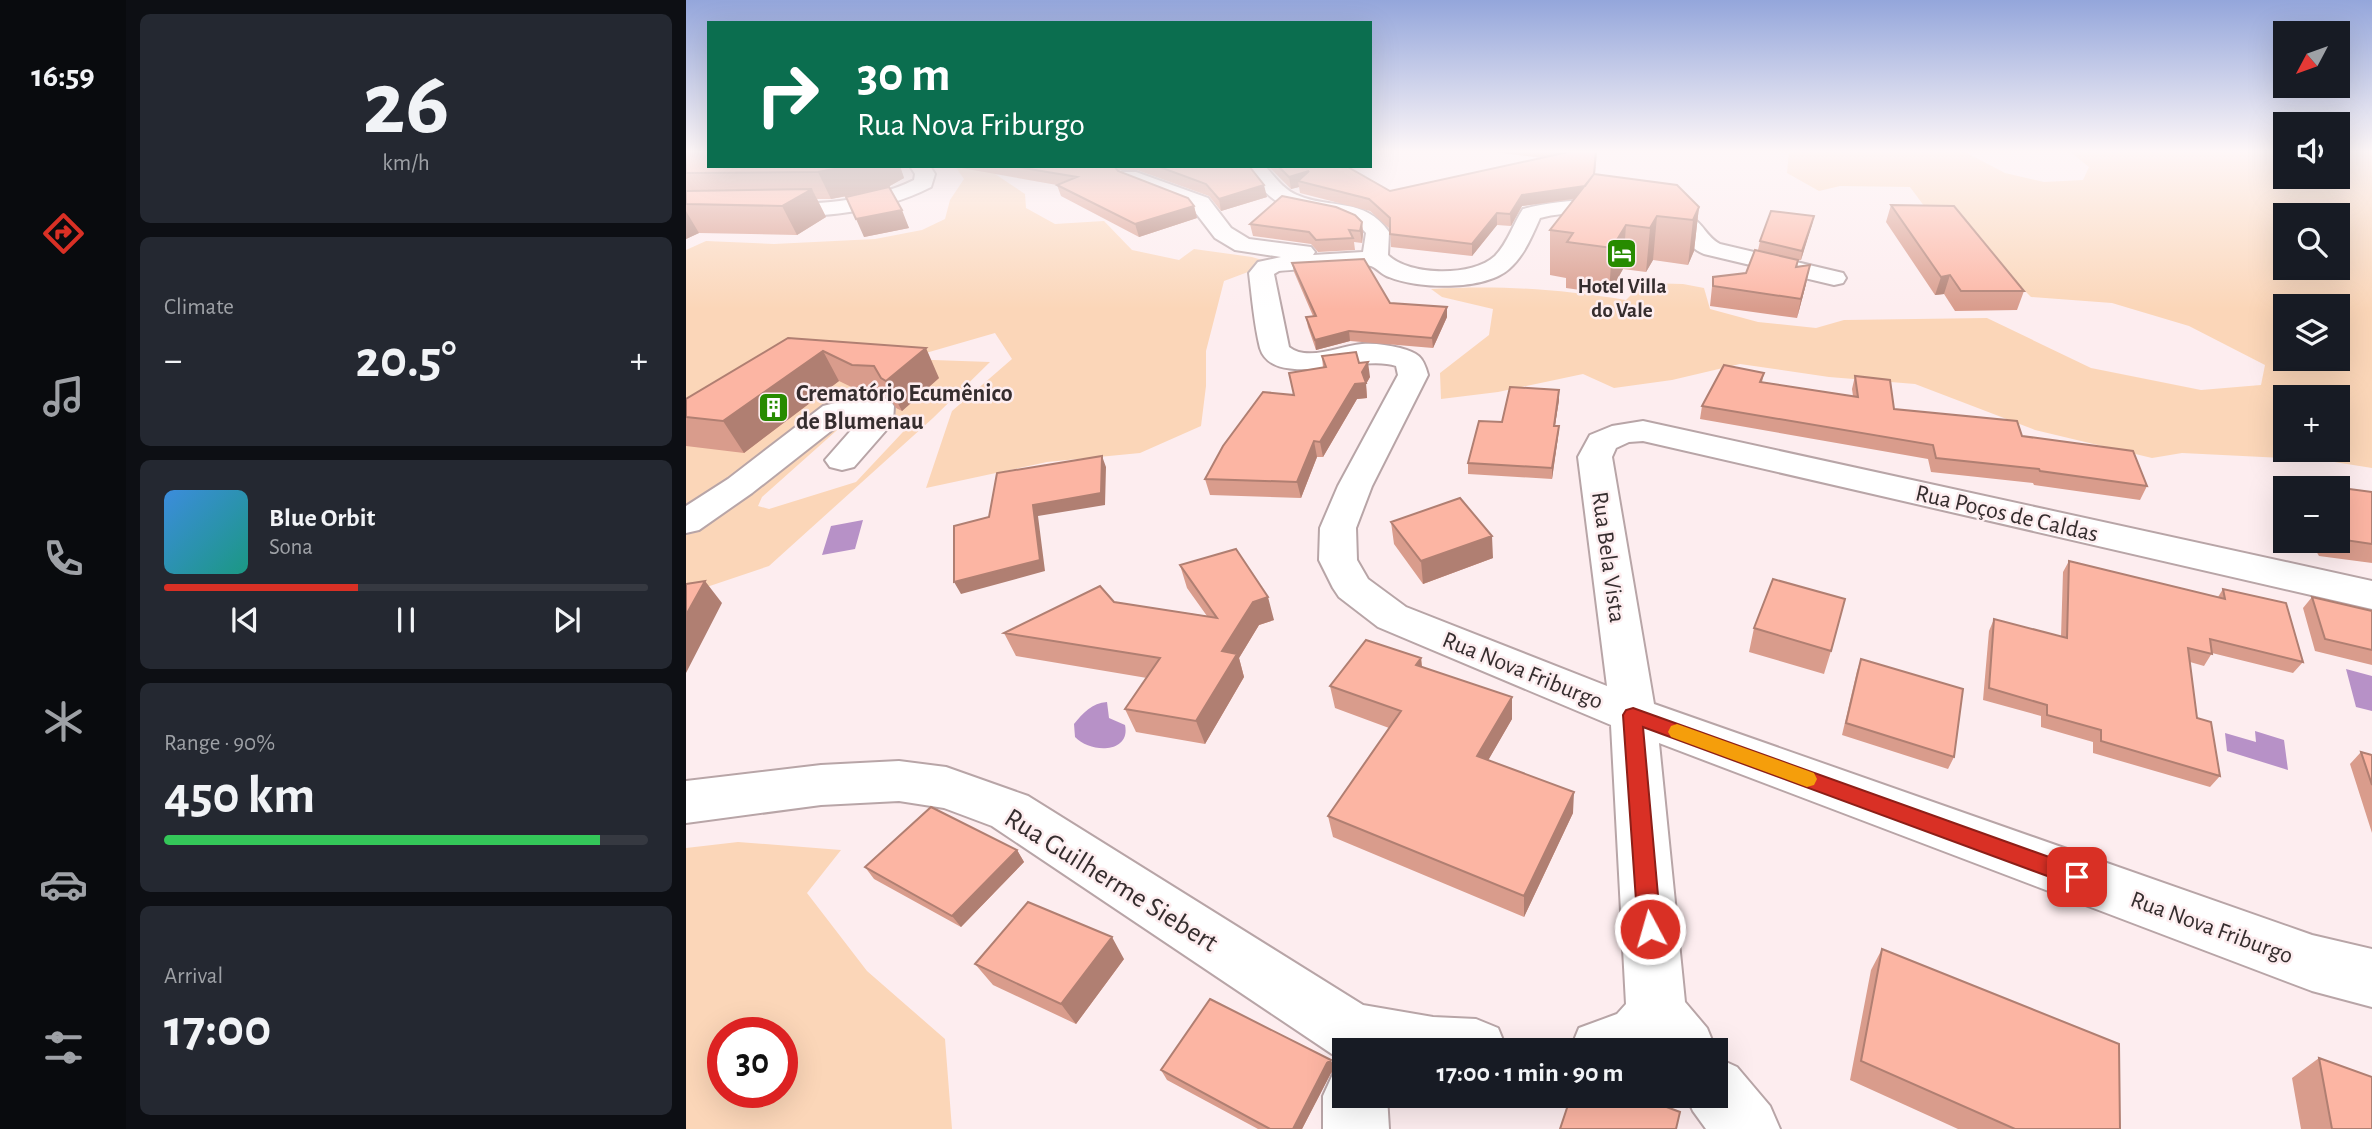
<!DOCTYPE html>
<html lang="en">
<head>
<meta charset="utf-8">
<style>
  body { margin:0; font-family:"Alegreya Sans",sans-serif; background:#242831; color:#f1f3f6; height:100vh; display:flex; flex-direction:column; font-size:26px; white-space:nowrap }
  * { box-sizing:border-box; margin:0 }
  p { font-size:23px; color:#9ea1a6 }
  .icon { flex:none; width:38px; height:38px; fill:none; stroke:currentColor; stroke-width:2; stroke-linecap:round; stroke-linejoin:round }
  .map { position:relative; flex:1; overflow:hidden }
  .details { display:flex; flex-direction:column; gap:14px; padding:14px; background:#0d0f14; width:560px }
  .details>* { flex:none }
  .banner { position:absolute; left:21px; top:21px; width:665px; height:147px; border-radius:0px; box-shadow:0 7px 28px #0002; background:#0b6e4f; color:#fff; overflow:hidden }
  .needle { width:46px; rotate:229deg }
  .fabs { position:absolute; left:1587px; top:21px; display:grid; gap:14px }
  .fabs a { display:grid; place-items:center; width:77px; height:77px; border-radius:0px; background:#171b24; box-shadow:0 7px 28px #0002; font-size:35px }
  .speed { position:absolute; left:21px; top:1017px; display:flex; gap:14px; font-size:35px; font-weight:700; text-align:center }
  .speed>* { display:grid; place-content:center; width:91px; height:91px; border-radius:50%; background:#171b24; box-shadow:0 7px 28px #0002; line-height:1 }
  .speed .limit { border:10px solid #d22; background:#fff; color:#111 }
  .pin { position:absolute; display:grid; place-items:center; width:60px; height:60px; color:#fff; margin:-30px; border-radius:14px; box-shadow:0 4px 10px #0006 }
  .me { position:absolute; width:77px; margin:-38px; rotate:354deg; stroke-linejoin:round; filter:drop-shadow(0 0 5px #0008) }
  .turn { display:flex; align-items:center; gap:24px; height:147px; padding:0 35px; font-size:32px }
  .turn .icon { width:91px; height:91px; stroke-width:2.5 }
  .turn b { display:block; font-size:49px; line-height:60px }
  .big { font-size:52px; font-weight:600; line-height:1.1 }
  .details .card { flex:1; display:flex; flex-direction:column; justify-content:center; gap:10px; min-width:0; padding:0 24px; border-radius:10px; background:#242831 }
  .details .dial { align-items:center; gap:0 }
  .dial b { font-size:91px; line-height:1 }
  .song { display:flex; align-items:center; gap:21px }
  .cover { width:84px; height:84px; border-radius:10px; background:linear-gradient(135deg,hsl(210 70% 55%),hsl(170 70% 35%)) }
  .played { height:7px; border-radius:4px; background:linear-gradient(90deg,#d93025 40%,#363941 40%) }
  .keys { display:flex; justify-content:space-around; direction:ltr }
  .heat { display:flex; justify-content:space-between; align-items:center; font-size:38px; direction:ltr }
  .charge { height:10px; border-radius:5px; background:linear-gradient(90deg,#34c759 90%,#363941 0) }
  .trip { position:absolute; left:646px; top:1038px; width:396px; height:70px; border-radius:0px; background:#171b24; box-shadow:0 7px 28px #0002; font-weight:600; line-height:70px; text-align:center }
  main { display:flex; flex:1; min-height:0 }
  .tabs { display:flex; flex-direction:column; width:126px; justify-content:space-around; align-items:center; background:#090b0e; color:#9ea1a6 }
  .tabs .icon { width:49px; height:49px }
  .tabs .selected { color:#d93025 }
  .tabs b { font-size:32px; color:#f1f3f6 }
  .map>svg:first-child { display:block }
</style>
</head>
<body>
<main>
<nav class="tabs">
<b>16:59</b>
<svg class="icon selected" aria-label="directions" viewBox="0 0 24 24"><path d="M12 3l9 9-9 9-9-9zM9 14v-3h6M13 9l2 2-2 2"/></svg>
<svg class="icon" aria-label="music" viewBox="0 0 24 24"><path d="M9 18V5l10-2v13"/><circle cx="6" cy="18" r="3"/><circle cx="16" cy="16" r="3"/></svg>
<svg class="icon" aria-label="phone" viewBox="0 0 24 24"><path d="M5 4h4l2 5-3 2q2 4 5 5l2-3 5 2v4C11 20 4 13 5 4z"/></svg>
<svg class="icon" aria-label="climate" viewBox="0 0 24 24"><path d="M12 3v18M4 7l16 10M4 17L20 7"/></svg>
<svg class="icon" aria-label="car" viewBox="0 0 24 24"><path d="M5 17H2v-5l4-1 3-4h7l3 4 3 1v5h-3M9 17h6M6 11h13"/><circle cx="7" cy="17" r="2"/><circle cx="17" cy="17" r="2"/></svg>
<svg class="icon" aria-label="filters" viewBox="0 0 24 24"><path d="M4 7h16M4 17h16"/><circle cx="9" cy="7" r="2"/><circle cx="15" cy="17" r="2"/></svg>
</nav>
<section class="details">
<div class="card dial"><b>26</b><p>km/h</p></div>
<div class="card"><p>Climate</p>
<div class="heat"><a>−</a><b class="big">20.5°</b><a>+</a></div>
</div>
<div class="card">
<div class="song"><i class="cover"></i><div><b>Blue Orbit</b><p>Sona</p></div></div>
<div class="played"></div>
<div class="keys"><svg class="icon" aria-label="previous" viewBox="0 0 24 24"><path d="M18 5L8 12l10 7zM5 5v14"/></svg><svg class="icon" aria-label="pause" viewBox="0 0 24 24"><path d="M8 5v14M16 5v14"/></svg><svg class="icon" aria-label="next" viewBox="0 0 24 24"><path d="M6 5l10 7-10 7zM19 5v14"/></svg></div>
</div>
<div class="card"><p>Range · 90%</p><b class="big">450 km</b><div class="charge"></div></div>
<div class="card"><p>Arrival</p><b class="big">17:00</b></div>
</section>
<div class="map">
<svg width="1686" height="1129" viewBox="0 0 1686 1129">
  <rect width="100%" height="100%" fill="#fdedef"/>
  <!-- green -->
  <path fill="#fbd6b8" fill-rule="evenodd" d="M1103,151H1277L1319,173L1358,182L1397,180L1403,167L1383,151H1599L1600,177H1652V151H1686V468L1636,460L1496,453L1466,458L1349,430L1229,384L1143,377L1054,364L986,380L928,388L897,374L812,392L755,399L754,373L803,335L807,309L756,297L745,289C815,285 870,289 940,300L957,283L997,284L1018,288L1024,309L1072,322L1130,328L1158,320L1301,318L1405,368L1515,390L1575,385L1579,365L1503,326L1426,303L1345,297L1306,258L1244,214L1224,187L1154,186L1133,191L1101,173ZM1600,215H1652V268H1600ZM1600,306H1652V359H1600ZM1600,397H1652V450H1600Z
    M269,166H297L339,194L340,208L369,224L418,221L446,250L493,260L508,249L566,257L586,263L538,281L520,351V386L515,426L454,453L361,462L240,488L266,411L326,359L309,333L219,359L304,362L247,418L83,566L0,594V250L20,241L88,244L189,239L236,230L259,219L264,200L278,179ZM168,415L231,417L170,482L83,509L72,506L76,497Z
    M52,842L155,850L121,893L181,971L259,1039L266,1129H0V848ZM37,1032H96V1092H37Z"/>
  <!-- water -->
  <path fill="#b791c7" d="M177,520L169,549L136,555L145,526Z
    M1660,669L1686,676V711L1670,707Z
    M421,702L423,718L439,725C445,753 405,754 389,737L388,724C397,713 406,703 421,702Z
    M1569,731L1598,740L1602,770L1541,751L1539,733L1570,742Z"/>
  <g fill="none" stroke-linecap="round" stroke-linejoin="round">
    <defs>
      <path id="minor" d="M224,166H244L249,174L245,187C169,226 83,215 0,217V203C76,202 158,214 228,180L229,174Z
        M558,166H579C589,177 598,190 611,195C645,210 678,196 703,232L702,255C723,276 787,277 809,256C822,243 827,224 837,209C884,196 958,196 1003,216C1017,222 1020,237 1034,244L1157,273L1160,278L1157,283L1148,285L1018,254C997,245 1001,232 988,225C957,211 886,209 854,218C846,236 838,256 823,269C798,291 732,289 703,277C696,275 691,268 685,266C679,263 606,270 593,271L588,274L603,347C622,362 653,346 676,344C689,343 701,345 714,348C732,353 737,356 742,375L686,486L670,528L671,560L682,579L720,607L921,686L892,457L904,435L926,426L957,421L1686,581V609L957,441L943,442L930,448L926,457L968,704L1626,935L1686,949V1007L1626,991L973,743L999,1002L1021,1028L1030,1050H884L893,1028L931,1014L940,1004L925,725L692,627L653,597L647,588L633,560L634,528L652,486L712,375L710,366C676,353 587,391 574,348C568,324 566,297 563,273L572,262L595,257L549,250L529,238L506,208L436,180L433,176L436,172H450L522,198L545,228L563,239L625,247L629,252L627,255L677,252L680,233C661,208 624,217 597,205C582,198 568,180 558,166Z
        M173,397L203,399L208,406L207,421L202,428L168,467L156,470L144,467L139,460L175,419L176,415L159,420L66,493L13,530L0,533V506L42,479L137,406Z
        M213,761L260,767L342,796L677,1005L747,1017L790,1019L812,1028L821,1050H658V1060L646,1054L306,826L258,808L213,801L135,805L0,823V781L135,765Z
        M1029,1057L1051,1067L1084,1106L1094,1129H1020L1007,1111L1000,1096H1029Z
        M658,1069V1096H701L703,1129H637V1096L647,1074Z"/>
    </defs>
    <!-- minor casing -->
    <use href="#minor" stroke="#b8a5a7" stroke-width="4"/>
    <!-- minor -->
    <use href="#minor" fill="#fff" fill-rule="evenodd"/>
  </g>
  <!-- wall -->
  <path fill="#d99c8c" d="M0,151L23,166H214L218,178L202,187L223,228L178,237L173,194L145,199H131L140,217L111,235L13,233L0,239Z
    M801,151H911L909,174L1013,207L1008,251L1002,265L967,260L960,272L937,269L923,294L880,288V278L864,275V230L889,199L836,206L825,226L811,225L786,256L705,247L704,229L684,211L614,193L613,187L605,189L582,166H662L661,167L704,191L856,158Z
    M264,166H563L581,197L535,211L523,196L451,170H434L433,171L508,206L511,218L453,237L375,196L371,185Z
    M1205,205L1338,291L1331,310L1269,311L1258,294L1249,295L1200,222Z
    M1128,216L1115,260H1112L1111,267L1120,284L1111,318L1024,306L1027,277L1060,273L1072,250L1074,241Z
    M676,222L677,234L676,243L668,242L669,250L632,252L625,244L567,236L564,224Z
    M606,263L704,303L761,317L747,348L664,341L630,350L622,327L620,317L627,316L608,272Z
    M102,338L253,378L216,411L210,408L203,396L182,395L153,381L58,453L0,446V399Z
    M636,356L673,363L684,377L680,384L681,398L671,399L637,457H631L615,498L524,495L519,479L607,395L637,368Z
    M1078,373L1076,382L1167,396L1166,389L1169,376L1208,409L1336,436L1461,486L1454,500L1348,485L1347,483L1245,472L1242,459L1014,419L1016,406Z
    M873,390V400L869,426H873L872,437L866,479L782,474V463L816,422Z
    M1610,482L1686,492V563L1633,556L1624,541H1652V488H1606Z
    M705,522L807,558L737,584L708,544Z
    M1383,561L1532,597L1537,589L1617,662L1607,673L1526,653L1518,666L1504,662L1511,718L1534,776L1524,787L1407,753V742L1355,727V716L1297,700L1303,631L1308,619L1375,637L1377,572Z
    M494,565L588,620L573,625L553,658L558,677L519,744L450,732L439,709L461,678L330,656L318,633L428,602L521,616L501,588Z
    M1626,597L1686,611V665L1629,651L1617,608Z
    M1068,628L1145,651L1138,674L1063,652Z
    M735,658L736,667L826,697V719L802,760L887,813L838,917L647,837L642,816L703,728L649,708L644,686Z
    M1175,659L1268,757L1262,769L1156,735L1171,671Z
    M1675,752L1686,755V833L1664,764Z
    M331,850L338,862L275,927L188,879L179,867Z
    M1196,949L1434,1129H1272L1164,1080L1185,970Z
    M438,959L390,1024L307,985L289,964Z
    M1633,1058L1686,1129H1615L1606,1078Z
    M475,1070H649L645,1073L616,1129H572L481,1080Z"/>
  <!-- shaded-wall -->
  <path fill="#b07f72" d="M163,166H214L218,178L200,188L145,199L132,172Z
    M623,171L612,181L613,187L605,189L603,177Z
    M907,184V196L836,206L825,226L824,214L836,195Z
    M578,185L581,197L535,211L533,199Z
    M126,189L140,217L111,235L96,206Z
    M508,206L511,218L453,237L449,224Z
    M1013,207L1008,251L1002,265L1007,220Z
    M216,210L223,228L178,237L170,219Z
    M0,211L13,233L0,239Z
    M811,213V225L786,256V244Z
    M971,216L967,260L960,272L964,228Z
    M1128,216L1126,225L1115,260L1116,251Z
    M676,222L677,234L676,243L674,231Z
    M940,225L937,269L923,294L926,248Z
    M1124,265L1120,284L1111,318L1115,299Z
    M1264,275L1258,294L1249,295L1255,277Z
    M761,307V317L747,348L746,338Z
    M663,331L664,341L630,350L629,340Z
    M240,348L253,378L216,411L200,381Z
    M137,351L153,381L58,453L37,421Z
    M682,362L684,377L680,384L681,398L671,399L637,457L634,442Z
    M873,390V400L867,437L868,426Z
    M873,426L872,437L866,479V468Z
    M628,441L631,457L615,498L611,482Z
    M416,456L420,467L419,505L352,516L359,571L275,594L268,582L347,505Z
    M806,536L807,558L737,584L735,561Z
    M19,581L36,603L0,673V615Z
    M582,597L588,620L573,625L553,658L558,677L519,744L510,721L536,651L567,602Z
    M735,658L737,680L730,665Z
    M826,697V719L792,778L791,756Z
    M888,792L887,813L838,917V896Z
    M331,850L338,862L275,927L266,916Z
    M426,937L438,959L390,1024L375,1004Z
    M645,1060L649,1070L645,1073L616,1129H607L641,1063Z"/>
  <!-- building -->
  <path fill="#fcb5a3" stroke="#b07f72" stroke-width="2" d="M0,151H23V166H163L132,172L0,173Z
    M887,151H910L908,174L899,186L836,195L824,214L811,213L786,244L704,234V218L683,199L612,181L623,171L603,177L592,166H660L704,191Z
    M326,166H428L432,171L502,198L508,206L449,224L371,185L391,177Z
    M471,166H563L578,185L533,199L520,184Z
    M908,174L991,185L1013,207L1007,220L971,216L964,228L940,225L926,248L881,242L887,233L864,230Z
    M203,187L216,210L170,219L160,197Z
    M126,189L96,206L0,204V191Z
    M596,196L650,207L669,215L676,222L674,231L663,230L667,238L630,240L623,232L564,224Z
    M1205,205L1268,206L1338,291H1275L1264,275L1255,277Z
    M1085,211L1128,216L1116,251L1074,241Z
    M1069,250L1112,260L1110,267L1124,265L1115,299L1027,286V277L1060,273Z
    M678,259L704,303L761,307L746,338L663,331L629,340L620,317L630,316L606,263Z
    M102,338L240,348L200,381L195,378L188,366L166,365L137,351L37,421L0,417V399Z
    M670,352L673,363L682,362L676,372L680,383L669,384L634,442L628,441L611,482L519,479L537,446L577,392L608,395L603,373L640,367L636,356Z
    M1038,365L1078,373L1074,382L1172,397L1169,376L1204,380L1208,409L1331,421L1336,436L1447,451L1461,486L1354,471L1353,469L1250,458L1247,445L1016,406Z
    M824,387L873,390L868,426H873L866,468L782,463L793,421L816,422Z
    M416,456L415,493L347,505L354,560L268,582V526L303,517L311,473Z
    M1610,482L1686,492V544L1652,539V488H1614Z
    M774,498L806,536L735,561L705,522Z
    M550,549L582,597L567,602L536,651L551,654L510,721L439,709L474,658L318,633L414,586L428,602L531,618L494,565Z
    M1383,561L1539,599L1537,589L1600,603L1617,662L1524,639L1526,654L1502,648L1511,718L1525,722L1534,776L1415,741V730L1361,715V705L1303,688L1308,619L1381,638Z
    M1087,579L1159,599L1145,651L1068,628Z
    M19,581L0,615V584Z
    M1626,597L1686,611V650L1639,639Z
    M680,640L735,658L730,665L826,697L791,756L888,792L838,896L642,816L715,711L644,686Z
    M1175,659L1277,689L1268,757L1160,723Z
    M1675,752L1686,755V785Z
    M245,807L331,850L266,916L179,867Z
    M342,902L426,937L375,1004L289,964Z
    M1196,949L1433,1044L1434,1129H1329L1175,1061Z
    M524,999L645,1060L641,1063L607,1129H584L475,1070Z
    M1633,1058L1686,1077V1129H1646Z
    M885,1096H951L994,1112L990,1129H874Z"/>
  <!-- sky -->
  <linearGradient id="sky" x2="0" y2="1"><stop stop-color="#94a6db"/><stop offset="0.49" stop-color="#fef7f8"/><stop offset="1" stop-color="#fef7f8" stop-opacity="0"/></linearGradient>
  <rect width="1686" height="309" fill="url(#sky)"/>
  <!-- route -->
  <path fill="#d93025" stroke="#8d1f18" stroke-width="2" d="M947,708L1391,867L1399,870L1402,877L1399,884L1391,887L957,727L975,929L972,937L964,940L956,937L952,929L937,715L940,710Z"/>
  <!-- slow -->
  <path fill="#f59e0b" d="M991,724L1128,773L1131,779L1128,785L1121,787L985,737L982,732L985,726Z"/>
  <!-- icons -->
  <defs>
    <symbol id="hotel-square" viewBox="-11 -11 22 22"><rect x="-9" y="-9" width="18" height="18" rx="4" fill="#278b00" stroke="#fdedef"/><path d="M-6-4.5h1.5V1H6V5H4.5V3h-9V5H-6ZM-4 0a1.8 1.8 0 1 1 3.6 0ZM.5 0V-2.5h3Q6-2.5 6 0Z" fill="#fff"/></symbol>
    <symbol id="building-square" viewBox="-11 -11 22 22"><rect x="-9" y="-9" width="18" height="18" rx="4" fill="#278b00" stroke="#fdedef"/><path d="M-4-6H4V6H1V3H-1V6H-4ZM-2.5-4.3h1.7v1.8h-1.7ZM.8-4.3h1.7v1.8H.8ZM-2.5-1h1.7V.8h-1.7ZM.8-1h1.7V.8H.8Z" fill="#fff"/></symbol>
  </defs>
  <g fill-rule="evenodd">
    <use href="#hotel-square" x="918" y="236" width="35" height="35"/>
    <use href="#building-square" x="70" y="390" width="35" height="35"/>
  </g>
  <g text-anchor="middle" stroke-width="5" stroke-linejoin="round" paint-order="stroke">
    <!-- far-poi labels -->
    <g font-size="21" font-weight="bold" fill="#352d2e" stroke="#fdedef">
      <text x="936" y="293">Hotel Villa<tspan x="936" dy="24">do Vale</tspan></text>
    </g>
    <!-- poi labels -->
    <g font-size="24" font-weight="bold" fill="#352d2e" stroke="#fdedef" text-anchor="start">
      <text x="110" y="401">Crematório Ecumênico<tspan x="110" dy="28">de Blumenau</tspan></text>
    </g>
    <!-- street labels -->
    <g font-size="24" fill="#352d2e" stroke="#fdedef">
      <text transform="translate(1321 513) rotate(13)" y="8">Rua Poços de Caldas</text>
      <text transform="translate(923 557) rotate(82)" y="8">Rua Bela Vista</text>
      <text transform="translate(837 670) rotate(22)" y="8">Rua Nova Friburgo</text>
      <text transform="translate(1526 927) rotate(20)" y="8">Rua Nova Friburgo</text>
    </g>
    <!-- near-street labels -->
    <g font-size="28" fill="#352d2e" stroke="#fdedef">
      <text transform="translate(426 879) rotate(32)" y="10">Rua Guilherme Siebert</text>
    </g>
  </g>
</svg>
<div class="fabs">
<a><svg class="needle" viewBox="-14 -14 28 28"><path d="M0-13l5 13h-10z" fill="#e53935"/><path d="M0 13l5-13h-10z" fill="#9ea1a6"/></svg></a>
<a><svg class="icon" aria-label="sound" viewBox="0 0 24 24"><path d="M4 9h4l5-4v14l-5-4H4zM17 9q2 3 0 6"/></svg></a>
<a><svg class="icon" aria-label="search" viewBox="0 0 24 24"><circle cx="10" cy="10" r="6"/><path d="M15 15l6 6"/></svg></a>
<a><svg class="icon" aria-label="layers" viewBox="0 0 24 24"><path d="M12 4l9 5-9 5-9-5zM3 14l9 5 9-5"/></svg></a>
<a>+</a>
<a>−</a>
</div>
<div class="speed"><div class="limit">30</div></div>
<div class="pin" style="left:1391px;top:877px;background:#d93025"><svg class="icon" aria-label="arrive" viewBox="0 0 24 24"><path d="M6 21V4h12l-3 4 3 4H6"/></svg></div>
<svg class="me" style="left:964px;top:929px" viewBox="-20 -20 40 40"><circle r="17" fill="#d93025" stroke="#fff" stroke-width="3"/><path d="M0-11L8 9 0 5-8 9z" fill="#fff"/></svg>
<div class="trip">17:00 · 1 min · 90 m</div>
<div class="banner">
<div class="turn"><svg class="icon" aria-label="right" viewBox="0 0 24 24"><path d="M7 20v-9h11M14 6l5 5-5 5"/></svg><div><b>30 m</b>Rua Nova Friburgo</div></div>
</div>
</div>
</main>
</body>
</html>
